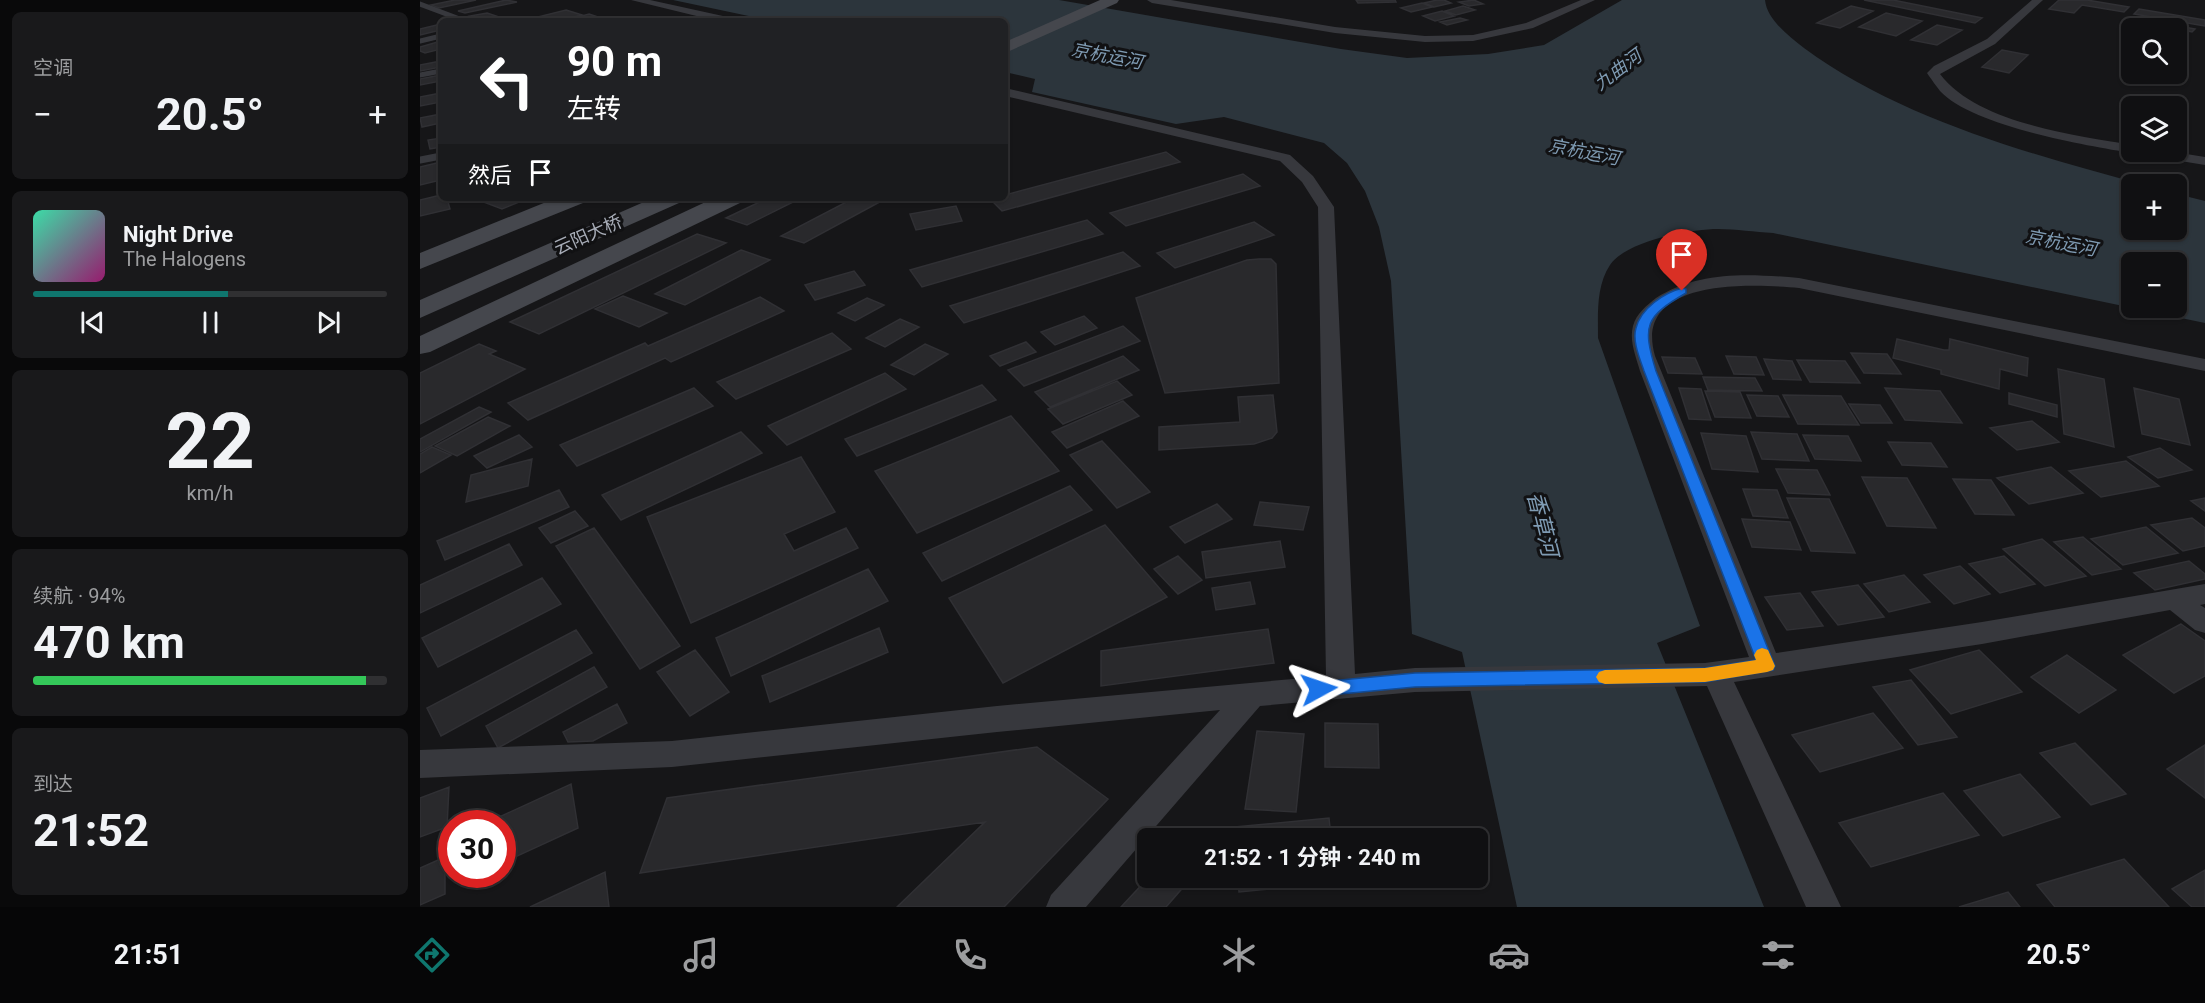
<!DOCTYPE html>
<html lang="zh">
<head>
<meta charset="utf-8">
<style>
  body { margin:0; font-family:Roboto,"Noto Sans SC",sans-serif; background:#19191b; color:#f1f3f6; height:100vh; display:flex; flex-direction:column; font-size:22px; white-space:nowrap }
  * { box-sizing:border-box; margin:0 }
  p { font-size:20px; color:#9c9d9f }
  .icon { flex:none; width:33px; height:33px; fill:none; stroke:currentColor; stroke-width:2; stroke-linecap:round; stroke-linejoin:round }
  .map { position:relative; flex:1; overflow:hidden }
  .side { display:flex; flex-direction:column; gap:12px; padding:12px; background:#09090a; width:420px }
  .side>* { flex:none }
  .guide { position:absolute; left:18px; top:18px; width:570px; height:183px; border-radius:9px; box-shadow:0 2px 4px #0004,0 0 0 2px #303032; background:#202124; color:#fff; overflow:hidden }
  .tools { position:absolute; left:1701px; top:18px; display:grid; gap:12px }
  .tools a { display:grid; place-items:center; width:66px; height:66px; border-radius:9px; background:#101012; box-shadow:0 2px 4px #0004,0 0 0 2px #303032; font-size:30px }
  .speed { position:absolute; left:18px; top:810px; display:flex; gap:12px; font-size:30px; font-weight:700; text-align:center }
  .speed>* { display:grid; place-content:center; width:78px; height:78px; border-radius:50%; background:#101012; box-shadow:0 2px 4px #0004,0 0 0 2px #303032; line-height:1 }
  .speed .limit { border:9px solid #d22; background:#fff; color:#111 }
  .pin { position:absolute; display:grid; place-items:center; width:51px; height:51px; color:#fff; margin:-62px -26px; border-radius:50% 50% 50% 0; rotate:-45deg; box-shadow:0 0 6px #0007 }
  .pin .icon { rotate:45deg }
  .me { position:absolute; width:66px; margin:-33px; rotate:85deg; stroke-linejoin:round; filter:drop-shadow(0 0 4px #0008) }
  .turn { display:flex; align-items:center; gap:21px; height:126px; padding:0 30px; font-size:27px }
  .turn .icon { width:78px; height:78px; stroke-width:2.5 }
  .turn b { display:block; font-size:42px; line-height:51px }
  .then { display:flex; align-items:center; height:57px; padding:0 30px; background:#0003; gap:12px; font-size:22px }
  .big { font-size:45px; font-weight:700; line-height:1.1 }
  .side .widget { flex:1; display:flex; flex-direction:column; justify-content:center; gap:9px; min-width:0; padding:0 21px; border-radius:9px; background:#19191b }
  .side .dial { align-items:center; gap:0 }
  .dial b { font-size:78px; line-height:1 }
  .song { display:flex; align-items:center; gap:18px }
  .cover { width:72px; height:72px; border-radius:9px; background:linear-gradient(135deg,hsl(160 70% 55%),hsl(320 70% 35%)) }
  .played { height:6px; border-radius:3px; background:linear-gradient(90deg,#0f766e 55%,#303032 55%) }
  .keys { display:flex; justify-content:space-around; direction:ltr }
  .heat { display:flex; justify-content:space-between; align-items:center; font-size:33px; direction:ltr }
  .charge { height:9px; border-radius:4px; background:linear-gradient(90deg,#34c759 94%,#303032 0) }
  .trip { position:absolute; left:717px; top:828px; width:351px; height:60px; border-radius:9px; background:#101012; box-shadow:0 2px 4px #0004,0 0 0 2px #303032; font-weight:700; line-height:60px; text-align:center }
  .tabs { display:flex; height:96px; justify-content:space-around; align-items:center; background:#060607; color:#9c9d9f }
  .tabs .icon { width:42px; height:42px }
  .tabs .selected { color:#0f766e }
  .tabs b { font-size:27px; color:#f1f3f6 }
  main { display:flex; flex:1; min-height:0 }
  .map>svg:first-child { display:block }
</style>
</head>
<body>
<main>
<section class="side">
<div class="widget"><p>空调</p>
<div class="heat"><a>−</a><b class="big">20.5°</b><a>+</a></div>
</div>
<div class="widget">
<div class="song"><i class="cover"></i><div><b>Night Drive</b><p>The Halogens</p></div></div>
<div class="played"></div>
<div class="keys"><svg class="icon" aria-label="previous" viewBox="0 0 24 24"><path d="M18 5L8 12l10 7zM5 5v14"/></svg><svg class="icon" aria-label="pause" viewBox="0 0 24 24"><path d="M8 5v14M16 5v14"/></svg><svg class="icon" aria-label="next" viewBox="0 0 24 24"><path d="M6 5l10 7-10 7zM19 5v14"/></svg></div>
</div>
<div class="widget dial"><b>22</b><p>km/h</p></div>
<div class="widget"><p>续航 · 94%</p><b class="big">470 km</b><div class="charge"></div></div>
<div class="widget"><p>到达</p><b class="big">21:52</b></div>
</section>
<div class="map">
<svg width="1785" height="907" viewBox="0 0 1785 907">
  <rect width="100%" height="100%" fill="#161618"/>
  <!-- water -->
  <path fill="#2c353c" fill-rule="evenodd" d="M253,0H639L921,49L987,58L1068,54L1124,45L1202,0H1345C1347,20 1369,36 1384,48C1479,118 1607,153 1720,184H1712V230H1756L1757,194L1785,201V323L1353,233C1335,232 1316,229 1298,229C1270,229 1206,241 1190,265C1176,286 1178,314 1178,338L1280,626L1237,643L1344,907H1097L1042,652L992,634L971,281L959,227L945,191L927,163L904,143L804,117L756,124L612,92L615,79L585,72V21H352ZM1712,262H1756V308H1712Z"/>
  <!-- building -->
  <path fill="#29292c" stroke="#303034" stroke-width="1.5" d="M35,0H56L19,8L11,5Z
    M86,0L97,2L45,13L38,11Z
    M936,0H975L976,2L938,3Z
    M1017,0H1024L1031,3L1014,7L1004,3Z
    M1054,0L1063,4L1049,6L1039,2Z
    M1444,0H1473L1562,18L1555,23Z
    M1639,0H1667L1709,7L1704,12L1662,5L1654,13L1629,9Z
    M1002,3L1012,7L991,12L981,8Z
    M1043,6L1055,10L1036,15L1025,11Z
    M1431,6L1453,11L1420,28L1397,23Z
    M1719,9L1785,20V26L1714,14Z
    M146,10L162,15L137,21H102Z
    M1022,11L1034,16L1015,21L1003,16Z
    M67,13L88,20L63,21L50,16Z
    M1466,13L1502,21L1476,36L1439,27Z
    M169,14L187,20H147Z
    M1040,18L1047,20L1027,25L1020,22Z
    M21,24V30L0,35V29Z
    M1747,24L1775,29L1772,32L1745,26Z
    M1517,25L1542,30L1517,45L1491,40Z
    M21,41V49L5,53L0,51V47Z
    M1582,50L1608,55L1589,73L1562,67Z
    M21,61V67L0,71V65Z
    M21,75V81L0,85V79Z
    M21,93V102L0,106V97Z
    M21,114V123L2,127L0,118Z
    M21,138V147L10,149L8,140Z
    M746,152L760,162L582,211L570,199L585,198V195Z
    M21,162V180L0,185V167Z
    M823,174L840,186L706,226L690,213Z
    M21,195V198H27L30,209L0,216V200Z
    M69,198H109L82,209L61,201Z
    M348,198H381L327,225L306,218Z
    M434,198H467L384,243L361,236Z
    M536,206L542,221L496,230L490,214Z
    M667,220L683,234L502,287L490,270Z
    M834,222L854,235L755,268L737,253Z
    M277,234L306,243L119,334L90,322Z
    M321,250L350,260L265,305L235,294Z
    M703,252L720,266L544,323L530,306Z
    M839,259H851L856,264L859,383L745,393L716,298L827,260Z
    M434,271L445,285L395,300L385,285Z
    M203,296L247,313L219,327L175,309Z
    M340,297L364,311L251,362L245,358L108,420L88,403L225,343L228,346Z
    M447,298L464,305L435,321L418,313Z
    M664,316L677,328L635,345L621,332Z
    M480,319L499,327L465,347L446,338Z
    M703,326L720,341L604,386L588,370Z
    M412,333L431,349L316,399L297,382Z
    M1477,339L1524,350H1529L1530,339L1608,358L1607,376L1580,369L1579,389L1521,374V370L1473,358Z
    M606,342L616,352L580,366L570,356Z
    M59,344L76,351L69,354L105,369L0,424V373Z
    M505,344L528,354L494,375L471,365Z
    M1431,353L1467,354L1481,374L1444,373Z
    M703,356L719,370L630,407L615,392Z
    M1306,356L1336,357L1344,375L1314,374Z
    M1242,357L1275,358L1282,374L1248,373Z
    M1344,359L1372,361L1381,380L1353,379Z
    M1377,360L1425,361L1440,383L1390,382Z
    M1638,369L1684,379L1694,447L1644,434Z
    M465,373L486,389L367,445L348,426Z
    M1283,377L1335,378L1342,391L1288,390Z
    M697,381L712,395L643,424L628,409Z
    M562,385L576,400L437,456L425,439Z
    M274,388L293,406L157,466L140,445Z
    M1259,388L1281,389L1291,420L1269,419Z
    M1465,388L1520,391L1542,423L1485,420Z
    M1714,388L1759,399L1770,445L1722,434Z
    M1285,391L1320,392L1331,418L1295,417Z
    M1589,393L1637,405V417L1589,404Z
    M853,395L857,432L852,438L834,444L739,450V427L820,422L818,397Z
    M1327,395L1358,396L1369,417L1337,416Z
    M1363,395L1421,396L1439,425L1378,424Z
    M703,401L719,416L647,448L632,432Z
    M1429,404L1460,405L1472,423H1441Z
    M59,407L71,412L0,452V439Z
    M591,416L639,471L497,533L455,471Z
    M68,417L90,426L37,456L15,446Z
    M1612,421L1639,442L1597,450L1570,428Z
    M321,432L342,453L201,520L182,495Z
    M1331,432L1377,434L1389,461L1342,459Z
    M1281,433L1326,436L1338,472L1292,469Z
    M99,435L112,447L67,468L54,456Z
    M1383,435L1428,436L1441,461L1395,459Z
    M682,441L730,492L697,508L650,455Z
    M1468,442L1511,443L1527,467L1482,465Z
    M12,447L31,455L0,473V454Z
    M1740,448L1772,470L1738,478L1708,457Z
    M381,457L415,512L364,534L374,551L426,528L438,548L271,623L227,517Z
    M112,459L108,486L46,502L51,475Z
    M1706,461L1739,486L1681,497L1649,471Z
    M1631,467L1663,493L1609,504L1577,478Z
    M1356,469L1397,470L1410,495L1368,493Z
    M1442,477L1487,478L1516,528L1467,526Z
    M1533,479L1571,480L1594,515L1555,514Z
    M650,486L672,510L522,581L503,553Z
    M1323,489L1357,490L1368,518L1333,516Z
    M139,490L149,507L25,560L17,541Z
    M1367,498L1409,499L1435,553L1391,551Z
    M1785,498V511L1771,501Z
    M840,502L889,507L883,530L834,525Z
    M797,504L812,519L765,543L750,527Z
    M155,511L168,526L131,543L119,528Z
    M1772,518L1785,528V546L1763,551L1731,525Z
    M1322,519L1370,522L1381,550L1332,547Z
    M685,525L747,597L583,683L529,598Z
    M1726,527L1758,553L1703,565L1671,539Z
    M174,528L260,646L220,669L136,546Z
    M1663,537L1701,569L1672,575L1634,542Z
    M1622,539L1666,576L1625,586L1583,549Z
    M860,541L865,567L786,578L782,552Z
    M89,544L102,565L0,613V585Z
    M758,556L782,580L758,594L734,569Z
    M1584,556L1615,584L1580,593L1549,564Z
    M1769,561L1785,574V579L1735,590L1714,573Z
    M1540,566L1570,594L1534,604L1504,575Z
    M448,569L468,601L311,676L296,638Z
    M1484,575L1510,602L1469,612L1444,584Z
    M122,578L141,604L18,667L2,638Z
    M830,582L835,604L796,610L792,588Z
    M1438,585L1464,617L1418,625L1392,592Z
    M1380,593L1403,626L1367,630L1345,597Z
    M1761,624L1785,641V676L1754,693L1703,655Z
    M459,628L468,652L350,702L342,676Z
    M848,629L854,663L681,686V651Z
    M156,630L172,653L21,736L7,708Z
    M275,650L309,692L270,716L237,672Z
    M1559,650L1602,692L1531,714L1490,670Z
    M1647,655L1696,690L1659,713L1611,677Z
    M174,667L187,687L78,748L66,726Z
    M1491,680L1537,737L1498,745L1453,687Z
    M197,704L207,723L173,741L148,742L143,732Z
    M1453,713L1483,748L1400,772L1372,735Z
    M905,723L958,724L959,768L905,767Z
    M837,731L884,734L876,812L825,809Z
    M1655,743L1706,794L1671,805L1620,753Z
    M1785,745V798L1747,769Z
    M617,747L688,799L584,907H477L565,822L220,873L247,798Z
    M1600,774L1640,817L1583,836L1544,791Z
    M151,784L158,828L82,863V824H64Z
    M29,787L27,827L0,837V798Z
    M1523,793L1559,835L1451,867L1419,823Z
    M909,818L911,838H816L815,827Z
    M25,857V894L0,905V868Z
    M1704,859L1749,907H1635L1617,885Z
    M1785,870V907H1772L1752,889Z
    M185,872L189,907H110Z
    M728,878H758L766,884L746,907H701Z
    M818,878H916L917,882L819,892Z
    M1588,892L1600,907H1539Z"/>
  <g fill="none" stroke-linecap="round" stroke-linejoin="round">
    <!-- lane-far1 -->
    <path stroke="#37383d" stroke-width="5" d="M0,4L45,21
      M0,41L21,36
      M0,75L21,71"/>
    <!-- lane -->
    <path stroke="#37383d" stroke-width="7" d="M0,160L21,156"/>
    <!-- street -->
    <path fill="#37383d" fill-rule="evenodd" d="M211,0H230L312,18L317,21H297Z
      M727,0H751L915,27L1005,36L1053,35L1106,23L1161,0H1175L1113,28L1053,41L1005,42L915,33L732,3Z
      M1612,0H1623L1575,44L1520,74C1557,123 1653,135 1712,145V152H1717L1712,153C1664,145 1552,126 1520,91C1516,86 1512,80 1509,76L1507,73L1514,66L1567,39Z
      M585,88L870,155L893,176L914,207L935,674L995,668L1285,663L1329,657L1220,371C1216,357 1209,341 1213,326C1216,314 1227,305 1236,298C1279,270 1331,274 1379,278L1785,359V371L1379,288C1333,284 1212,277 1235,356L1356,653L1562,622L1785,584V604L1780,605L1785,608V633L1775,630L1750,610L1562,644L1314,682L1421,907H1386L1287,686L995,692L840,706L666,907H626L631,895L800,710L577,732L252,767L0,778V750L252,741L577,706L906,676L898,207L882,182L860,161L585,96Z
      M1723,152H1754L1785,157V165L1730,156Z"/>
    <!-- secondary -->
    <path fill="#45474d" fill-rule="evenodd" d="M680,0H699L697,3L585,53V42Z
      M136,198H166L163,203L0,269V253Z
      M233,198H262L259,203L0,318V300Z
      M294,198H323L320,203L10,352L0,354V336Z"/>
  </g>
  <!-- route -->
  <path fill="#1a73e8" stroke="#114b97" stroke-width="1.5" d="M1262,288L1266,289V293C1225,317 1222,325 1236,371L1355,666L1353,670L1285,682L995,687L899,696L893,694L890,689L893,684L899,682L995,673L1285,668L1336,660L1224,371C1220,359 1212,341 1216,328C1221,308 1244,293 1262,288Z"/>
  <!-- slow -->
  <path fill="#f59e0b" d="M1342,648L1348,650L1355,666L1353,670L1347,672L1285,682L1185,684L1179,682L1176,677L1179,672L1185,670L1285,668L1336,660L1334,655L1337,650Z"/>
  <g text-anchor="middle" stroke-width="6" stroke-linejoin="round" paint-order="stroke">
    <!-- far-water labels -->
    <g font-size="18" font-style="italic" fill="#7f9bb3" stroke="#111113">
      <text transform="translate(687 56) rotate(11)" y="6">京杭运河</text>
      <text transform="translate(1198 70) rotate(-37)" y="6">九曲河</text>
      <text transform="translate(1164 152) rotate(11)" y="6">京杭运河</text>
      <text transform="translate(1641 243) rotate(11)" y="6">京杭运河</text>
    </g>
    <!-- far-street labels -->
    <g font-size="18" fill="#a8adb8" stroke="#111113">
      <text transform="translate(168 235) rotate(-24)" y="6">云阳大桥</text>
    </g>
    <!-- water labels -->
    <g font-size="22" font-style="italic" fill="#7f9bb3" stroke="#111113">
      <text transform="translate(1123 524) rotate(76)" y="8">香草河</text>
    </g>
  </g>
</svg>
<div class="tools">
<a><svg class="icon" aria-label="search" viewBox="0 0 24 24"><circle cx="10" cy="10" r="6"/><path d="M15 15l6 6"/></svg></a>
<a><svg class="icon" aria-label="layers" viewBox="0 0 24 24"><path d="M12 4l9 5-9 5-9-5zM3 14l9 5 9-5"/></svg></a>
<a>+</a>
<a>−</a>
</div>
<div class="speed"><div class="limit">30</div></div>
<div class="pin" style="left:1262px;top:291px;background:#d93025"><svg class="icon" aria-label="arrive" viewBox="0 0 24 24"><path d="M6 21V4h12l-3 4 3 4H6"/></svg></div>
<svg class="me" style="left:899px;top:689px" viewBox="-20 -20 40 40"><path d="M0-17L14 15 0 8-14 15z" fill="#1a73e8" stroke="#fff" stroke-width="4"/></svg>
<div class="trip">21:52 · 1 分钟 · 240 m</div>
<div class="guide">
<div class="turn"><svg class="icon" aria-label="left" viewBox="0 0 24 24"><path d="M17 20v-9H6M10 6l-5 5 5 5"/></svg><div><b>90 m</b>左转</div></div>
<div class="then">然后<svg class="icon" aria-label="arrive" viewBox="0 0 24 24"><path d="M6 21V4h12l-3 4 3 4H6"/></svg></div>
</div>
</div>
</main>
<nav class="tabs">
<b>21:51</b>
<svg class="icon selected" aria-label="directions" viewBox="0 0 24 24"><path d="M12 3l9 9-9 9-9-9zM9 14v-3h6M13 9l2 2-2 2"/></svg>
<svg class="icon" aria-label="music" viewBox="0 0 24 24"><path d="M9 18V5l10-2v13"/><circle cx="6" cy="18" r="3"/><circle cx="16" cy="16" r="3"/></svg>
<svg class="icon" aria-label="phone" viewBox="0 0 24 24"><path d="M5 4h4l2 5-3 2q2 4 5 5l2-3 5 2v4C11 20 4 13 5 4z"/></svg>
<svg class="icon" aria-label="climate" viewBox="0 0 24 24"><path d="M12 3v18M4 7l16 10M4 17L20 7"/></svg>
<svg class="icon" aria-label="car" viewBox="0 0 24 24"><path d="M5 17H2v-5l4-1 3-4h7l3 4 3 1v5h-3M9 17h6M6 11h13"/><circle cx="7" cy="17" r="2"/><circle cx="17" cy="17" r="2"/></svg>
<svg class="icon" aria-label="filters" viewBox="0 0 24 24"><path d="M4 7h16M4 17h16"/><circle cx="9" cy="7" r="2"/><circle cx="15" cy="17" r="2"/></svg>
<b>20.5°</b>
</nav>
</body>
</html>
